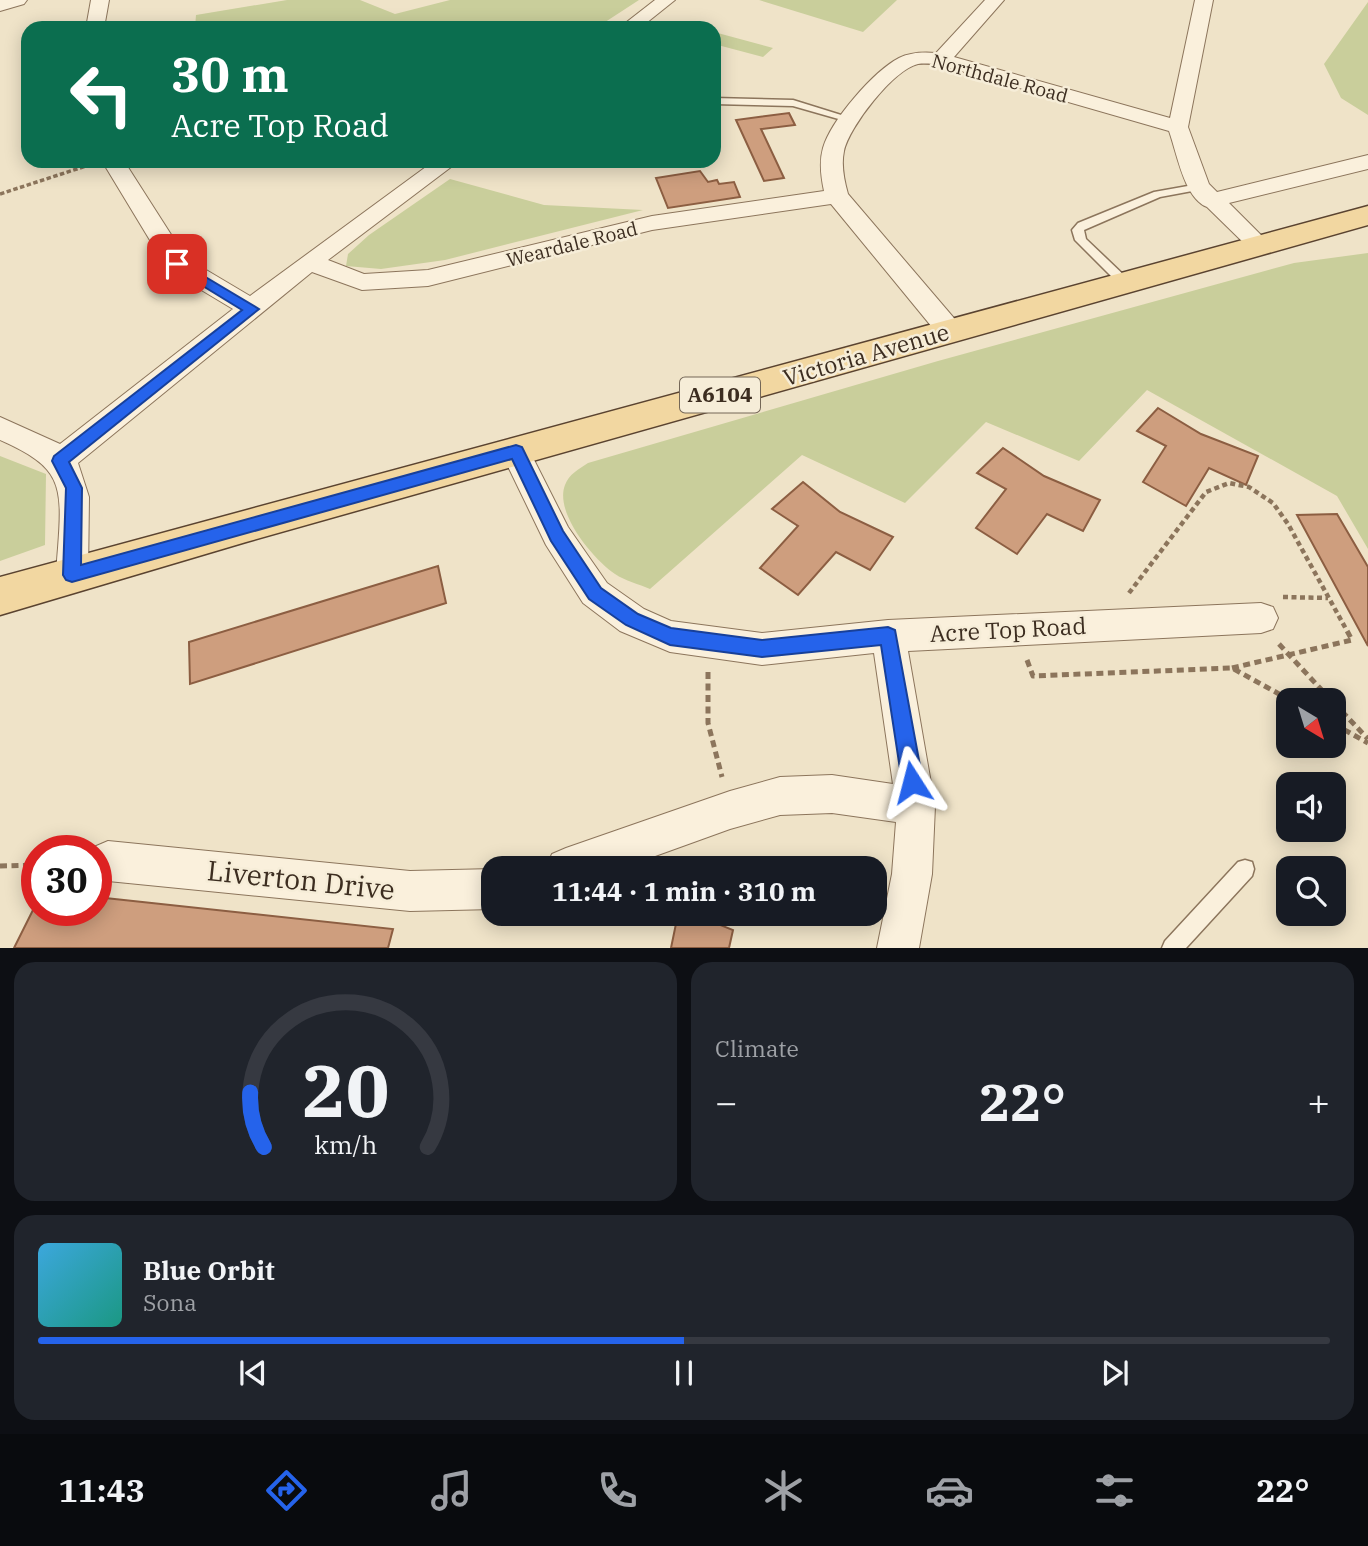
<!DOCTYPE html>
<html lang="en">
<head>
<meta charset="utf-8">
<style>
  body { margin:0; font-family:"IBM Plex Serif",serif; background:#20242c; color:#f1f3f6; height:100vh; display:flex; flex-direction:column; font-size:26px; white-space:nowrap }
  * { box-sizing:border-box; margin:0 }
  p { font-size:23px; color:#9ea1a6 }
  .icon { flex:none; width:38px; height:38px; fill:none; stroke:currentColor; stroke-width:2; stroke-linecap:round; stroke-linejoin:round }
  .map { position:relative; height:948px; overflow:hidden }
  .drawer { display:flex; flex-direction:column; gap:14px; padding:14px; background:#0d0f14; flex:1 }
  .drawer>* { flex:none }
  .hud { position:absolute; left:21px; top:21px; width:700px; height:147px; border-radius:21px; box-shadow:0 4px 18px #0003; background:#0b6e4f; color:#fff; overflow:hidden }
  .needle { width:46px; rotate:142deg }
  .controls { position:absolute; left:1276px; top:688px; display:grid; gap:14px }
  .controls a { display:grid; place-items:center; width:70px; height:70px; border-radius:14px; background:#171b24; box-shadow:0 4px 18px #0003; font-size:35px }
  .speed { position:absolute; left:21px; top:835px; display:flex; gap:14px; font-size:35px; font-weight:700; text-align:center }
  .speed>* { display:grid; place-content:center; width:91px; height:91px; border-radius:50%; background:#171b24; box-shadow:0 4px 18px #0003; line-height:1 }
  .speed .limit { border:10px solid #d22; background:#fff; color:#111 }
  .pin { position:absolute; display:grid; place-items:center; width:60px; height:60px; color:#fff; margin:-30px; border-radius:14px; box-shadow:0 4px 10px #0006 }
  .me { position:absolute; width:77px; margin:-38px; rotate:351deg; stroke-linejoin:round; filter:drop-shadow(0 0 5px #0008) }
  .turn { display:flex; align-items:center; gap:24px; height:147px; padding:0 35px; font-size:32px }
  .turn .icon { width:91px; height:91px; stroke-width:2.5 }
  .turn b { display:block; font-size:49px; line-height:60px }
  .big { font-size:52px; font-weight:700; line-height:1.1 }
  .drawer .card { flex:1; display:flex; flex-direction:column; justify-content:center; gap:10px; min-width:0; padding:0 24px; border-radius:21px; background:#20242c }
  .drawer .dial { align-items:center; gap:0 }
  .dial svg { height:182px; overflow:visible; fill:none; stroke:#363941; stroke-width:7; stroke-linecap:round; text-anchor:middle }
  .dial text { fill:#f1f3f6; stroke:none }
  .song { display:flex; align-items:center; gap:21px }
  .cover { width:84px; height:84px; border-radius:10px; background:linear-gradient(135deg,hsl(200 70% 55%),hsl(170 70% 35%)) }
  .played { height:7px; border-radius:4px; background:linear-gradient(90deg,#2563eb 50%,#363941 50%) }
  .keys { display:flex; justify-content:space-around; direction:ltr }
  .heat { display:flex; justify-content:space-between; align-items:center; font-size:38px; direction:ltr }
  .drawer .tiles { flex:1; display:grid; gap:14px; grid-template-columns:1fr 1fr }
  .card:last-child { grid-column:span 2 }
  .trip { position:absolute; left:481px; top:856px; width:406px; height:70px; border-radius:21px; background:#171b24; box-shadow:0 4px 18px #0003; font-weight:700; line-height:70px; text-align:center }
  .dock { display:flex; height:112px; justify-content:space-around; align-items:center; background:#090b0e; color:#9ea1a6 }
  .dock .icon { width:49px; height:49px }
  .dock .on { color:#2563eb }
  .dock b { font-size:32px; color:#f1f3f6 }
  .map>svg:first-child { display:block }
</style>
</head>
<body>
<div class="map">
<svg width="1368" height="948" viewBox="0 0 1368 948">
  <rect width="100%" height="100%" fill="#efe3c8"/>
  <!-- green -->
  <path fill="#c9ce9b" d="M287,0H360L395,14L450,0H639L596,28H195L196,15Z
    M759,0H897L863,32Z
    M1368,2V115L1341,98L1324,64Z
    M714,32L773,48L763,57L714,44Z
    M450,179L544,205L643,210L445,260L381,269L346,266L348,254L369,235Z
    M1368,253V549L1337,496L1147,390L1079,461L986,422L905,503L802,455L650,589C639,584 625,581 615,574C594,560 554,513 565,485C569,474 579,469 588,463L938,361L1294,263Z
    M0,456L46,474L45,545L0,561Z"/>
  <!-- building -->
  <path fill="#ce9e7e" stroke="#8c5e42" stroke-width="2" d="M789,113L795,125L761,129L784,178L764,181L736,120Z
    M700,171L708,182L717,180L719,184L734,182L740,197L668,208L656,178Z
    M1158,408L1201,434L1258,456L1246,485L1209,468L1186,506L1143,482L1166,446L1137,431Z
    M1003,448L1044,476L1100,500L1083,531L1047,514L1017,554L976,528L1006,489L977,473Z
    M803,482L840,512L893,537L870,570L836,552L798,595L760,568L798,526L772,509Z
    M1337,514L1368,567V646L1297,515Z
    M438,566L446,603L190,684L189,642Z
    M96,897L393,929L388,948H14L37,902V910H96Z
    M678,914H693L733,930L729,948H671Z"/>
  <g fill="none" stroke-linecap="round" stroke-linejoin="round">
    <defs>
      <path id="lane" d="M714,98L793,100L854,119L849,122L793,106L714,104Z
        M1199,184L1204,187L1203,189L1160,197L1084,230L1086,239L1128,279V285H1120L1075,240L1072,230L1078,223L1154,192Z
        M1245,860L1252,862L1254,869L1252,876L1186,948H1162L1165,941L1238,862Z"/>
      <path id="street" d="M0,0H27L24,4L0,11Z
        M91,0H109L104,28H86Z
        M655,0H675L640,28H619Z
        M985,0H1004L954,57L1170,118L1195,0H1213L1188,127L1209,184L1217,192L1368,155V169L1229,203L1272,246L1268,251L1260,254L1252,251L1207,207C1184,198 1177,153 1169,131L940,65C933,64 925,63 918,64C893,70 849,127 844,151C841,165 844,180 848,194L959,324L963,331L959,338L950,340L941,338L831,204L652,230L428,286L362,290L312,272L78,463L89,497L88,575L83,585L72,589L61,585C55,572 57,561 58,548C63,483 61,467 0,440V417L60,444L233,309L168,270L102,161H124L186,258L250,296L434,161H459L328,260L364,274L428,270L652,216L824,191C821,177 819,162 823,148C831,120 874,71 899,58C911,52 924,52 936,53Z
        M516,440L526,444L568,527L607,583L644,609L671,621L762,633L888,620L1261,603L1273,607L1278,618L1273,629L1261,633L908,651L935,806L932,874L919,948H877L892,874L896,822L832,813L780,815L730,829L622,868H546L552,854L566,848L730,791L780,777L832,775L893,784L874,653L762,665L670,652L620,631L583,603L546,545L501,452L506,444Z
        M108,841L410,871L494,869V909L410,911L108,881L96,876V850H92L94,847Z"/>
      <path id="primary" d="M1368,206V225L246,542L0,615V577Z"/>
    </defs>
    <!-- lane casing -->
    <use href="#lane" stroke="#8c755c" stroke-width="3"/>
    <!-- street casing -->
    <use href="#street" stroke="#8c755c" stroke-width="2"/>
    <!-- primary casing -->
    <use href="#primary" stroke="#5a4330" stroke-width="3"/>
    <!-- path-far3 -->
    <path stroke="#8c755c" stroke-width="2.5" stroke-dasharray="3.5 2.5" stroke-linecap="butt" d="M84,167L89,165"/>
    <!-- path-far2 -->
    <path stroke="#8c755c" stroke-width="3.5" stroke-dasharray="4.5 2.5" stroke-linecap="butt" d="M0,194L89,165"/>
    <!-- path-far1 -->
    <path stroke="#8c755c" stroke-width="4.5" stroke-dasharray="5 3.5" stroke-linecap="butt" d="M1129,593L1206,492L1229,483L1249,487L1273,503L1288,524L1346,629
      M1283,597L1328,598"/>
    <!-- path -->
    <path stroke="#8c755c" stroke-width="5" stroke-dasharray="7 4.5" stroke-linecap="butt" d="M1279,644L1331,700
      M1027,660L1033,676L1232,668L1290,700
      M1232,668L1352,640L1345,627
      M708,672V723L722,777
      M1334,703L1368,739
      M1334,724L1368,743
      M0,866L37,865"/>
    <!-- lane -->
    <use href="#lane" fill="#faf0dc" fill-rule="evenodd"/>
    <!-- street -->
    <use href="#street" fill="#faf0dc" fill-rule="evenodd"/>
    <!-- primary -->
    <use href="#primary" fill="#f2d7a1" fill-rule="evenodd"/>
  </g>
  <!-- route -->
  <path fill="#2563eb" stroke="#184099" stroke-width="2" d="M177,260L259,309L69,462L82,488L81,565L516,445L522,447L563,531L601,588L638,614L671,628L762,640L888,627L895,630L923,782L920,789L912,792L905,789L902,782L881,645L762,657L670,645L626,625L589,599L551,541L512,459L72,582L66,580L63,575L66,488L52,461L54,456L242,310L172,267L170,264Z"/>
  <g text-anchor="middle" stroke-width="5" stroke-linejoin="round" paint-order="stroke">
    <!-- far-street labels -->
    <g font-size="19" fill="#3c2d20" stroke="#f6edd8">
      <text transform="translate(1000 78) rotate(15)" y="7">Northdale Road</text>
      <text transform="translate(572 244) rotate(-14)" y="7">Weardale Road</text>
    </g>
    <!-- shield labels -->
    <rect fill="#f6edd8" stroke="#746757" stroke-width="2" x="680" y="377.5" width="80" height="35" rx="5"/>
    <g font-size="21" font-weight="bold" fill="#3c2d20">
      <text x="720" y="402">A6104</text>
    </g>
    <!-- street labels -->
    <g font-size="23" fill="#3c2d20" stroke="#f6edd8">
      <text transform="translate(866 355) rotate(-16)" y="8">Victoria Avenue</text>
      <text transform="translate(1008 630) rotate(-3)" y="8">Acre Top Road</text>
    </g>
    <!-- near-street labels -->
    <g font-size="28" fill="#3c2d20" stroke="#f6edd8">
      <text transform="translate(301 880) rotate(6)" y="10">Liverton Drive</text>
    </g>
  </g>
</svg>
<div class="controls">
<a><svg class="needle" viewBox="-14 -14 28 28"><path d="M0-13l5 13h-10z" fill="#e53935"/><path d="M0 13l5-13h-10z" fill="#9ea1a6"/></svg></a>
<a><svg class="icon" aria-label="sound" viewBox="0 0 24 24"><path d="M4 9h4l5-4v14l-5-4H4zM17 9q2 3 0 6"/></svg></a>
<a><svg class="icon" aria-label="search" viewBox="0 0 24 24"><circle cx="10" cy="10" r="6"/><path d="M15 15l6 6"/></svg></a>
</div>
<div class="speed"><div class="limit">30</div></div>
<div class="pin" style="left:177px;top:264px;background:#d93025"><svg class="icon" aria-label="arrive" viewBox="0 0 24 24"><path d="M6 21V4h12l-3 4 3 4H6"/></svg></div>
<svg class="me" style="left:912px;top:782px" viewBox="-20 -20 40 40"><path d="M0-17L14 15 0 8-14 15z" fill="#2563eb" stroke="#fff" stroke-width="4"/></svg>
<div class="trip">11:44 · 1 min · 310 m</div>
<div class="hud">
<div class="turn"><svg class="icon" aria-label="left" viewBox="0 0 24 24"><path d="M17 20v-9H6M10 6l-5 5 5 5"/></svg><div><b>30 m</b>Acre Top Road</div></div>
</div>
</div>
<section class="drawer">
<div class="tiles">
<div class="card dial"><svg viewBox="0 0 100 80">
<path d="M14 69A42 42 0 1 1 86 69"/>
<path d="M14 69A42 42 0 0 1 8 45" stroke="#2563eb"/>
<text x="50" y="56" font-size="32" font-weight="700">20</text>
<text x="50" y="72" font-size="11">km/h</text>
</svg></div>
<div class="card"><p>Climate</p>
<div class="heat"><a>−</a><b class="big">22°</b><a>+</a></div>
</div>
<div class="card">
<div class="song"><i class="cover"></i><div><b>Blue Orbit</b><p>Sona</p></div></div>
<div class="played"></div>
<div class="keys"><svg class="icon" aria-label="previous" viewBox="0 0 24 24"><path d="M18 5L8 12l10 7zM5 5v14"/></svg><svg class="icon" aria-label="pause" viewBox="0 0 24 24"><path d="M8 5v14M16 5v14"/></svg><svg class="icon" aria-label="next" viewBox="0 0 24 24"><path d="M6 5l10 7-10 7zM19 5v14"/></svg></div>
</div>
</div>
</section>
<nav class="dock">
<b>11:43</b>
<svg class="icon on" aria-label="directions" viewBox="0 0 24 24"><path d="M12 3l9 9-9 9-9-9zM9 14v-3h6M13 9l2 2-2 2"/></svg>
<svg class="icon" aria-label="music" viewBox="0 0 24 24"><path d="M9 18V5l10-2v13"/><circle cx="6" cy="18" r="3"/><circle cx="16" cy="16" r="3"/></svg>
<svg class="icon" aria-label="phone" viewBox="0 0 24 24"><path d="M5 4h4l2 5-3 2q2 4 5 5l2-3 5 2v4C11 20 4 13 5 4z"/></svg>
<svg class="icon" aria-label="climate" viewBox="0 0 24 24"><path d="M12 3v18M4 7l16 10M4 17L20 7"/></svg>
<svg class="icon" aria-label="car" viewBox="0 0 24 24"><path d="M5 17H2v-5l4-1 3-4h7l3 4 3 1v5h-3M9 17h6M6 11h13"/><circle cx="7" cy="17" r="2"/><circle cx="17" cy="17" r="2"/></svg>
<svg class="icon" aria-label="filters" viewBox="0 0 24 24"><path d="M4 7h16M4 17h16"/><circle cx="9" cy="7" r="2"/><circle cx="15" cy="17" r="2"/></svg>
<b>22°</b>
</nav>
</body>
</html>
